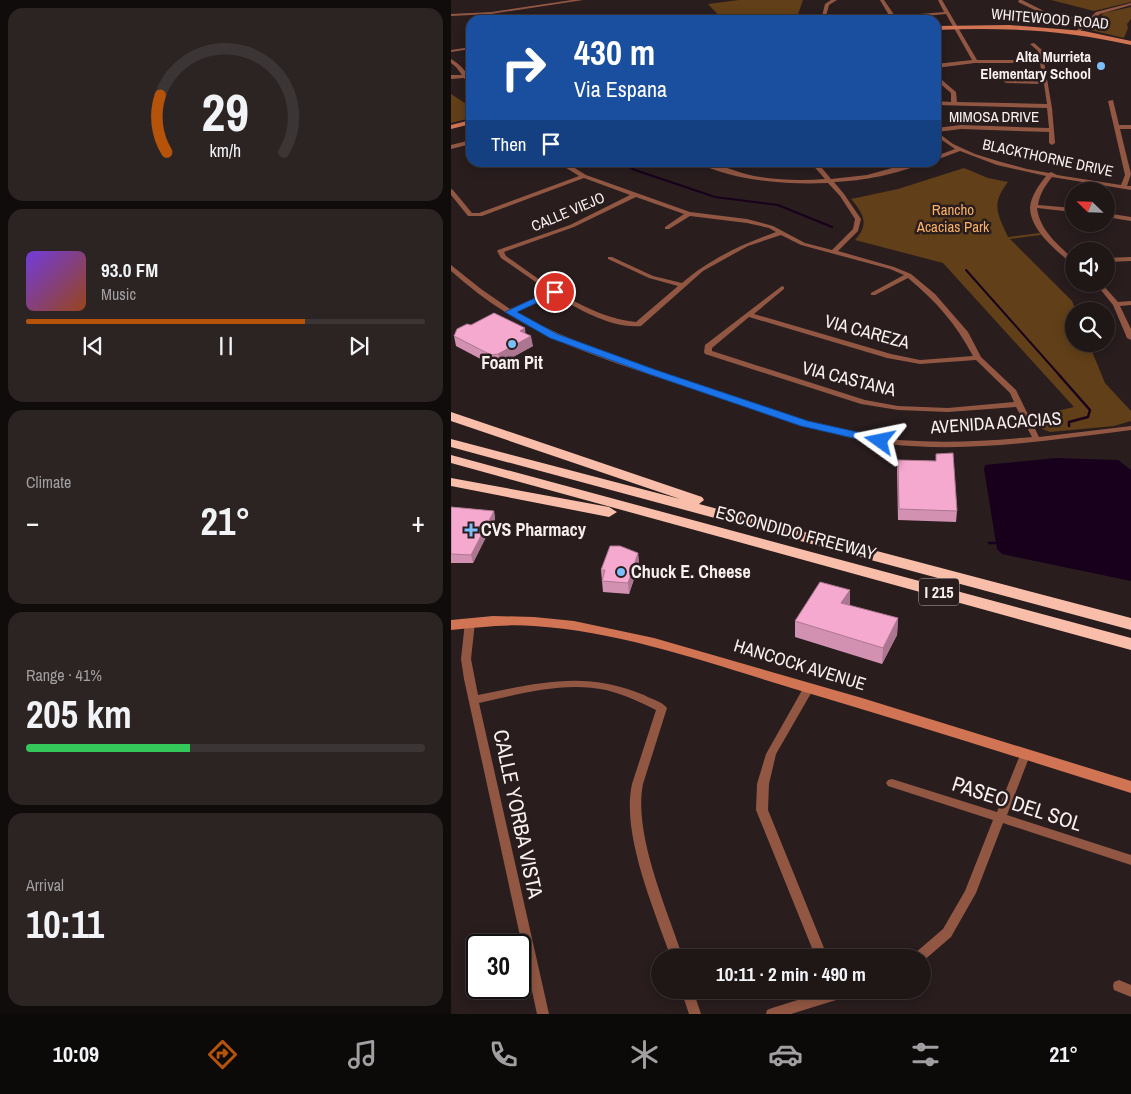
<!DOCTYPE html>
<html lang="en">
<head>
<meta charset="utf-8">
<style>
  body { margin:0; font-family:"Archivo Narrow",sans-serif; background:#2c2323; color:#f1f3f6; height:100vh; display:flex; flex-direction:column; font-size:19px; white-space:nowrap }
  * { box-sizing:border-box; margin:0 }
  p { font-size:16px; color:#a19fa1 }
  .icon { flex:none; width:28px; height:28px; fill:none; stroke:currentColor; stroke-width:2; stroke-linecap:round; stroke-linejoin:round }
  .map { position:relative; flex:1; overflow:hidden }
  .side { display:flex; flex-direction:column; gap:8px; padding:8px; background:#110c0c; width:451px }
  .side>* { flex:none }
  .hud { position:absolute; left:15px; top:15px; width:475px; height:152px; border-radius:15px; box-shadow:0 2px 12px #0003,0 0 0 1px #3c3535; background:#1a4fa0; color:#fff; overflow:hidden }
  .needle { width:32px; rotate:293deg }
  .controls { position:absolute; left:614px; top:182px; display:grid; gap:10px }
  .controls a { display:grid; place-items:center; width:50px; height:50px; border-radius:50%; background:#1f1616; box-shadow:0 2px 12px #0003,0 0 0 1px #3c3535; font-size:25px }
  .speed { position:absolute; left:15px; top:934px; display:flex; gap:10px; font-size:25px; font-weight:700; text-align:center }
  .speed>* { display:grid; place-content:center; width:65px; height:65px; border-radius:50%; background:#1f1616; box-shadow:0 2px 12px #0003,0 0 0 1px #3c3535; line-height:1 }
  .speed .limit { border:2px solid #111; border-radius:8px; background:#fff; color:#111 }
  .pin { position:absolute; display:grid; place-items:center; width:42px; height:42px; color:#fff; margin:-21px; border:2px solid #fff; border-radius:50%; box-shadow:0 1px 5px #0007 }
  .me { position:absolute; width:55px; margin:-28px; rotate:282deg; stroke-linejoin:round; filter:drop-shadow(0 0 4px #0008) }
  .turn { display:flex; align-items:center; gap:18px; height:105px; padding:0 25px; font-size:22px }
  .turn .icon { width:65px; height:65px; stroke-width:2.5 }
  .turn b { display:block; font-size:35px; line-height:42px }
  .then { display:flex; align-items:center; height:48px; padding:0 25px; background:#0003; gap:10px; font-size:19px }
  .big { font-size:38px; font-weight:700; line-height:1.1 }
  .side .widget { flex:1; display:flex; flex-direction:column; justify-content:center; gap:8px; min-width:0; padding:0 18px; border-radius:15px; background:#2c2323 }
  .side .dial { align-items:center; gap:0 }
  .dial svg { height:130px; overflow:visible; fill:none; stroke:#3c3535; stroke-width:7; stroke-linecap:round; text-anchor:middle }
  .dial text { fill:#f1f3f6; stroke:none }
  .song { display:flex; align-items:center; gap:15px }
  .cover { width:60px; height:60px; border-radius:8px; background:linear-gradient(135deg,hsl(260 70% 55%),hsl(20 70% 35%)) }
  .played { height:5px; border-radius:2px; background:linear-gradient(90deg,#b45309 70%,#3c3535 70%) }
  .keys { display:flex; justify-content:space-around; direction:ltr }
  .heat { display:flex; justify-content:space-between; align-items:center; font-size:28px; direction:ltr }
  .charge { height:8px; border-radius:4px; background:linear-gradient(90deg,#34c759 41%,#3c3535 0) }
  .trip { position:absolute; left:200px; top:949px; width:280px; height:50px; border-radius:25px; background:#1f1616; box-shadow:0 2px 12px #0003,0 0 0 1px #3c3535; font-weight:700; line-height:50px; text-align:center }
  .tabs { display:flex; height:80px; justify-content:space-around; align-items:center; background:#0c0909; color:#a19fa1 }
  .tabs .icon { width:35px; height:35px }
  .tabs .current { color:#b45309 }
  .tabs b { font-size:22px; color:#f1f3f6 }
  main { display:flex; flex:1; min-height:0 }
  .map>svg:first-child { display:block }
</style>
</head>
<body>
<main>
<section class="side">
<div class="widget dial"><svg viewBox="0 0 100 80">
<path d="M14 69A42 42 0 1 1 86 69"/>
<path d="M14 69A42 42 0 0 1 10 34" stroke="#b45309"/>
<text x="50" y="56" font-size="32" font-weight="700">29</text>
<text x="50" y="72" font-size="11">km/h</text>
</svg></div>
<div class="widget">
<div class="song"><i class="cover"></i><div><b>93.0 FM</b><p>Music</p></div></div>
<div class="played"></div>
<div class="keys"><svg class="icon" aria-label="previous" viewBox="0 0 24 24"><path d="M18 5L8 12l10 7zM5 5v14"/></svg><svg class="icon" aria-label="pause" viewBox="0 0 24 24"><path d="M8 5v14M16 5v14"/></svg><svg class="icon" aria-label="next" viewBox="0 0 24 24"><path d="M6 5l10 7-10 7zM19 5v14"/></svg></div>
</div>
<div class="widget"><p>Climate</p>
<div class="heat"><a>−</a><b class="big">21°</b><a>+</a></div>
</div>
<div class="widget"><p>Range · 41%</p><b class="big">205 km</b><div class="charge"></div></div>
<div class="widget"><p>Arrival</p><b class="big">10:11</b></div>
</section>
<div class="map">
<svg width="680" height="1014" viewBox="0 0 680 1014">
  <rect width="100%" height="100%" fill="#291d1e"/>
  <!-- green -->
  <path fill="#613f18" d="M288,0H352L345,20H272L257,4Z
    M600,0H680V2L643,11Z
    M680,7V19L676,24L677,28L673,38L635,29L653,13Z
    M0,94L20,107V118L0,123Z
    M513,168L537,178L557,182C540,204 546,213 557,237L589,233L590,235L559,239L621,301L625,311H622V344H638L654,383L680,411V421L663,426L599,432L591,429L584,416L623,407L492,263L404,240C419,224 412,213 400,199L447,189Z"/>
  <!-- water -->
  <path fill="#18001c" d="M605,458L667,460L680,470V581L560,556L551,554L546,549L533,469L534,465Z"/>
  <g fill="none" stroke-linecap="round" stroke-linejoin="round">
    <!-- stream-far2 -->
    <path stroke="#18001c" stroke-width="1" d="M169,162L173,164"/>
    <!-- stream-far1 -->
    <path stroke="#18001c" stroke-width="2" d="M171,163L184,170L264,197L327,205L381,227
      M515,270L610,377"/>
    <!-- stream -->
    <path stroke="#18001c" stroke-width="2.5" d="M609,376L639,410L637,417L618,422V426
      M538,543H546"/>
    <!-- minor -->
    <path fill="#915743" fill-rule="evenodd" d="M121,0H132L40,14L0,16V14L40,12Z
      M380,0H386L378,5L374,20H370L374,4Z
      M429,0H433L444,16L493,12L487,0H491L526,60H589L587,51L579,44L583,43L591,50L601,108L604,143L601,145L598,143V132L510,129L486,132L502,144L524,154L550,162L576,169L598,173L600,172L606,175L670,185L674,175L657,101L662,100L668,125H680V129H669L680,174L676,186H680V190L601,177C594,186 589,193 587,205L622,208V212L586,208C589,231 607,244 622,259V264L620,263C604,249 579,230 579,207C580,196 588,185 595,176L546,165L509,151L485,160V156L504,149L485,136V128L510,125L598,128L596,108L485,105V101L500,102V93L485,80V75L505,92L506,102L596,104L593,84L555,83L552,81L555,79L592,81L589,63H524L485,68V64L521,60L495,14L434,20H416L439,17Z
      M568,0H571L595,12L637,20L645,12L680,3V5L649,14L626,34L624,33V32L635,22L592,14L567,2Z
      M227,19H231V20H225Z
      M20,47V49L0,52V50Z
      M0,59C9,64 20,75 20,86L13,78L0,79V75H11L5,67L0,63Z
      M20,140V144L0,149V145Z
      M60,162H69L61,166L58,164Z
      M106,162H114L135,175L239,212L296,219L322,226L354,243L381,250L402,229L404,219L389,196L377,183C336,185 282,181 245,162C265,162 284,172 303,176C326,180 350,181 374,179L359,162H366L380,179L416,175L463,162H474C449,174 411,181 383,182L393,194L410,219L407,231L387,251L443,267L460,274L484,294L517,332L530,357L565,390L588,437L680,426V430C608,439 534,451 461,446C390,442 324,416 257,394C189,370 115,351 54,312C35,300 17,286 0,271V265L30,289L59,309L99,292L50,258L46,251L47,250L119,225L179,195L133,178L31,216H17L0,195V189L2,190L21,213H28L128,176ZM185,197L233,214L214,227V229H218L239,216L296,223L318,228L325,232C290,245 260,258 231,283L202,276L161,257H157V259L198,278L227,286L185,322C137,317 94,283 55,256L53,252L123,227ZM330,235L350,245L439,269L453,275L420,293V295H424L457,278C485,301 505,324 522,356L469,360L440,354L303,314L333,289V287L331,286L254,345L253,352L254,354L410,404L447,410L497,412L565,407L581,437C524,442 467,445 410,435C353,426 298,402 243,384C182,363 121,343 64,312L104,295C127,309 161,329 190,326L252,271L297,246ZM298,317L436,358L469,364L525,360L559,393L563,402L497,408L447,406L414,400L261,351V348Z
      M655,213L680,217V221L655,217Z
      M680,257V261L655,262V258Z
      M645,284H651L667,302L680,301V305L669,306L680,329V340L676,338L662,305Z
      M19,619L22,620L24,622L20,659L27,695C87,683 134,670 193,695C200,699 212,702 216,708L192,784C182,834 216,909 232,958H220C203,909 170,834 181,784L205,710C189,702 172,694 155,690C113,681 69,694 28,703L98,1014H86L13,679L10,659L14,622L16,620Z
      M358,684L362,685L363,688L325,754L318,784L317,810L377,958H365L305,810L306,784L315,754L354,685Z
      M574,751L578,752L579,755L556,815L680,855V865L552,823L525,893L500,937L471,962V958H461L463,954L492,929L514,891L542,820L437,786L435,783L437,780L441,779L546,812L569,755L570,752Z
      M668,980L680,985V997L663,990L662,986L663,982Z
      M230,990H242L250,1014H238Z
      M379,990H404L403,994L398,996L340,1014H315L316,1010L321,1008Z"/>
    <!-- secondary -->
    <path fill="#d17453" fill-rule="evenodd" d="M558,25L633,31L680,41V45C615,30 551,27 485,30V26Z
      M20,120V124L0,129V125Z
      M42,616L83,617L123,621L203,638L411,698L680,781V793C569,758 458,723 347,690C261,664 173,632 83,626C55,624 28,627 0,630V620Z"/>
    <!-- motorway -->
    <path fill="#f9beaa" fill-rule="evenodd" d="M0,412L251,497L253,500L248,504L680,618V630L0,447V439L229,499L0,421Z
      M0,455L680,638V650L0,463Z
      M0,478L158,507L166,512L158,517L0,486Z"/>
  </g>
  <!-- wall -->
  <path fill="#d391b1" d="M20,325L74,334L82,346L49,364L41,365L5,346L3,336Z
    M447,460L484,461L506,511L505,522L447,520L446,470Z
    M0,507L43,511L44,519L22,563H0Z
    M187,553L188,564L178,594L152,592L150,570Z
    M399,606L447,618L446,635L431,664L344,637V621Z"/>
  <!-- shaded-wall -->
  <path fill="#ac7690" d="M74,328L75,338L69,331Z
    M80,336L82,346L49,364L47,354Z
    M43,511L44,519L22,563L20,555Z
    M187,553L188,564L178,594L177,583Z
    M399,590V607L390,603Z
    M447,618L446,635L431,664L432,648Z"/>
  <!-- building -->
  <path fill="#f5a9ce" stroke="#ac7690" d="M43,313L74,328L69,331L80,336L47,354L40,355L3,336L6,329L16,324L20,325Z
    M502,453L506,511L448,509L447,460L485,461V454Z
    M0,507L43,511L20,555L0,554Z
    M159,546H169L187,553L177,583L151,581L154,570H150Z
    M369,582L399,590L390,603L447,618L432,648L344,621Z"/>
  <!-- route -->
  <path fill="#1a73e8" stroke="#114b97" d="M101,290L109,292L66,312L106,334L205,370L357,421L433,438L435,441L429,444L350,426L198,374L99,338L54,312Z"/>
  <!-- markers -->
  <g fill="#7bbef8" stroke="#291d1e" stroke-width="2">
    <circle cx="650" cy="66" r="5"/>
    <circle cx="61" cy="344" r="5"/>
    <path d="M17.5 522.5h5v5h5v5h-5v5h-5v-5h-5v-5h5z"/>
    <circle cx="170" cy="572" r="5"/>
  </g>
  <g text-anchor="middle" stroke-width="5" stroke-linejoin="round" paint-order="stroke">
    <!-- far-street labels -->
    <g font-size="15" fill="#f8efef" stroke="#291d1e">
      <text transform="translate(599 19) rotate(5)" y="5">WHITEWOOD ROAD</text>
      <text x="543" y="122">MIMOSA DRIVE</text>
      <text transform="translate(597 158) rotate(12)" y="5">BLACKTHORNE DRIVE</text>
      <text transform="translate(117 212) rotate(-23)" y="5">CALLE VIEJO</text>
    </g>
    <!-- far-poi labels -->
    <g font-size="15" font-weight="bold" fill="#f8efef" stroke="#291d1e" text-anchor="end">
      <text x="640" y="62">Alta Murrieta<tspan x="640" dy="17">Elementary School</tspan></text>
    </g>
    <!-- far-park labels -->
    <g font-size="15" fill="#f9b166" stroke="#291d1e">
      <text x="502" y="215">Rancho<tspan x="502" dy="17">Acacias Park</tspan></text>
    </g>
    <!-- shield labels -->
    <rect fill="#291d1e" stroke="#bab0b0" stroke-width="1" x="468" y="578.5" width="40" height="27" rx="4"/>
    <g font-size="16" font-weight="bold" fill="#f8efef">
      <text x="488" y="598">I 215</text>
    </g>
    <!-- street labels -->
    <g font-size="18" fill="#f8efef" stroke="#291d1e">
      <text transform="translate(416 332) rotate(15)" y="6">VIA CAREZA</text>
      <text transform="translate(398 379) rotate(14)" y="6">VIA CASTANA</text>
      <text transform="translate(545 423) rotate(-4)" y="6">AVENIDA ACACIAS</text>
      <text transform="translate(345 533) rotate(15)" y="6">ESCONDIDO FREEWAY</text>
      <text transform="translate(349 665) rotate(17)" y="6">HANCOCK AVENUE</text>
    </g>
    <!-- poi labels -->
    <g font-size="18" font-weight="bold" fill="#f8efef" stroke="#291d1e" text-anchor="start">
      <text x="61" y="369" text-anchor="middle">Foam Pit</text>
      <text x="30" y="536">CVS Pharmacy</text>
      <text x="180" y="578">Chuck E. Cheese</text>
    </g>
    <!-- near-street labels -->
    <g font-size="21" fill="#f8efef" stroke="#291d1e">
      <text transform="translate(566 804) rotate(18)" y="7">PASEO DEL SOL</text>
      <text transform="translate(67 814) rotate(78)" y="7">CALLE YORBA VISTA</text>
    </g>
  </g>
</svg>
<div class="controls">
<a><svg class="needle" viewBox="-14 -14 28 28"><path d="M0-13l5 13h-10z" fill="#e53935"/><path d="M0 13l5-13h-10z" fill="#a19fa1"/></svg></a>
<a><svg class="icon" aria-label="sound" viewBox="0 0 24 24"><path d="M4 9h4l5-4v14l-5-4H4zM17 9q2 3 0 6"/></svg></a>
<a><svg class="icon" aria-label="search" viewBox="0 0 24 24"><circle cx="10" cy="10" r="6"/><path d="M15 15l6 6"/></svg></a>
</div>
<div class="speed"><div class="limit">30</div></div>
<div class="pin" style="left:104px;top:292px;background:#d93025"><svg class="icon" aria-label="arrive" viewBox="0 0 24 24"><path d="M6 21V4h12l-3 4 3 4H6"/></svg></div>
<svg class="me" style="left:429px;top:441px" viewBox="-20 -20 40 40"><path d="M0-17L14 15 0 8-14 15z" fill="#1a73e8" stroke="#fff" stroke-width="4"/></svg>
<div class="trip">10:11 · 2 min · 490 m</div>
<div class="hud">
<div class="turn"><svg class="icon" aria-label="right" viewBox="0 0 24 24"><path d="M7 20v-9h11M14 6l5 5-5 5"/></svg><div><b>430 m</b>Via Espana</div></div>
<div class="then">Then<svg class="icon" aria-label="arrive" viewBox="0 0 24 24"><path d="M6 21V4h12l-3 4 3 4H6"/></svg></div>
</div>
</div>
</main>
<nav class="tabs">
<b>10:09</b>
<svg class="icon current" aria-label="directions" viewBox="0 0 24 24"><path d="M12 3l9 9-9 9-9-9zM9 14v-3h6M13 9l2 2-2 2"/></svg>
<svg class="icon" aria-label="music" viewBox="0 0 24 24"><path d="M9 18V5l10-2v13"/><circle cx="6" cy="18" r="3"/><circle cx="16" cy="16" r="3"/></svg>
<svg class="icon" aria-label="phone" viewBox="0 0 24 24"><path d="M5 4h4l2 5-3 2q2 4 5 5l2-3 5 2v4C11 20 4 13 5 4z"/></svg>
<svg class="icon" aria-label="climate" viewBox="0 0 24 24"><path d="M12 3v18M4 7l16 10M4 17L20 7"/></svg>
<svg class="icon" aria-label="car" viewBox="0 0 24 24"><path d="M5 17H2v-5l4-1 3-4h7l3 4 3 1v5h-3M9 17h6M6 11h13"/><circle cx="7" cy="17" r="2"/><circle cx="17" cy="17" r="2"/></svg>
<svg class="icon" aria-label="filters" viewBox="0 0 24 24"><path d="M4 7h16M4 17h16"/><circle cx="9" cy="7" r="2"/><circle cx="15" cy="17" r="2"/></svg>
<b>21°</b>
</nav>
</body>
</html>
